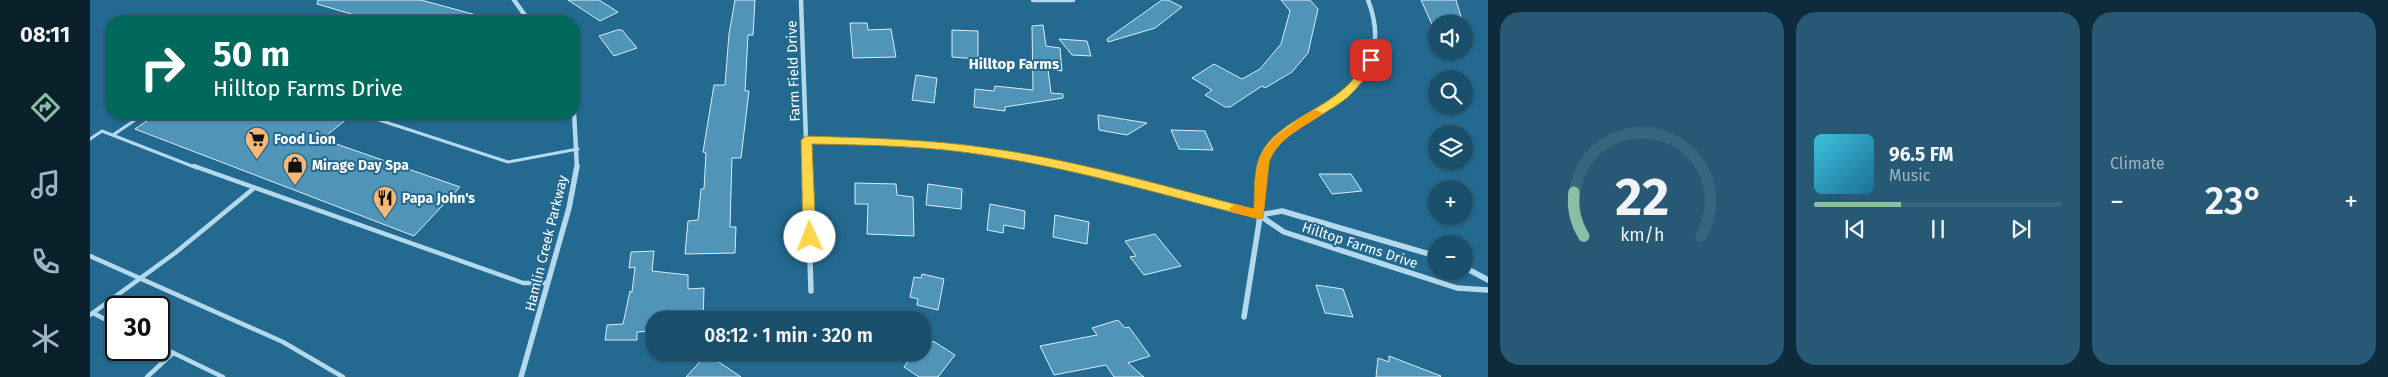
<!DOCTYPE html>
<html lang="en">
<head>
<meta charset="utf-8">
<style>
  body { margin:0; font-family:"Fira Sans",sans-serif; background:#275974; color:#f1f3f6; height:100vh; display:flex; flex-direction:column; font-size:19px; white-space:nowrap }
  * { box-sizing:border-box; margin:0 }
  p { font-size:16px; color:#9fb5c2 }
  .icon { flex:none; width:28px; height:28px; fill:none; stroke:currentColor; stroke-width:2; stroke-linecap:round; stroke-linejoin:round }
  .map { position:relative; flex:1; overflow:hidden }
  .panel { display:flex; flex-direction:column; gap:12px; padding:12px; background:#0e2b3b; width:900px }
  .panel>* { flex:none }
  .hud { position:absolute; left:15px; top:15px; width:475px; height:105px; border-radius:20px; box-shadow:0 1px 4px #0004,0 0 0 1px #38667f; background:#00695c; color:#fff; overflow:hidden }
  .tools { position:absolute; left:1338px; top:15px; display:grid; gap:10px }
  .tools a { display:grid; place-items:center; width:45px; height:45px; border-radius:50%; background:#1a4f6c; box-shadow:0 1px 4px #0004,0 0 0 1px #38667f; font-size:25px }
  .speed { position:absolute; left:15px; top:296px; display:flex; gap:10px; font-size:25px; font-weight:700; text-align:center }
  .speed>* { display:grid; place-content:center; width:65px; height:65px; border-radius:50%; background:#1a4f6c; box-shadow:0 1px 4px #0004,0 0 0 1px #38667f; line-height:1 }
  .speed .limit { border:2px solid #111; border-radius:8px; background:#fff; color:#111 }
  .pin { position:absolute; display:grid; place-items:center; width:42px; height:42px; color:#fff; margin:-21px; border-radius:10px; box-shadow:0 2px 8px #0006 }
  .me { position:absolute; width:55px; margin:-28px; rotate:358deg; stroke-linejoin:round; filter:drop-shadow(0 0 4px #0008) }
  .turn { display:flex; align-items:center; gap:18px; height:105px; padding:0 25px; font-size:22px }
  .turn .icon { width:65px; height:65px; stroke-width:2.5 }
  .turn b { display:block; font-size:35px; line-height:42px }
  .big { font-size:38px; font-weight:600; line-height:1.1 }
  .panel .tile { flex:1; display:flex; flex-direction:column; justify-content:center; gap:8px; min-width:0; padding:0 18px; border-radius:20px; background:#275974 }
  .panel .dial { align-items:center; gap:0 }
  .dial svg { height:130px; overflow:visible; fill:none; stroke:#38667f; stroke-width:7; stroke-linecap:round; text-anchor:middle }
  .dial text { fill:#f1f3f6; stroke:none }
  .song { display:flex; align-items:center; gap:15px }
  .cover { width:60px; height:60px; border-radius:8px; background:linear-gradient(135deg,hsl(190 70% 55%),hsl(200 70% 35%)) }
  .played { height:5px; border-radius:2px; background:linear-gradient(90deg,#8abfa5 35%,#38667f 35%) }
  .keys { display:flex; justify-content:space-around; direction:ltr }
  .heat { display:flex; justify-content:space-between; align-items:center; font-size:28px; direction:ltr }
  .panel .tiles { flex:1; display:grid; gap:12px; grid-template-columns:repeat(3,1fr) }
  .trip { position:absolute; left:556px; top:311px; width:285px; height:50px; border-radius:20px; background:#1a4f6c; box-shadow:0 1px 4px #0004,0 0 0 1px #38667f; font-weight:600; line-height:50px; text-align:center }
  main { display:flex; flex:1; min-height:0 }
  .tabs { display:flex; flex-direction:column; width:90px; justify-content:space-around; align-items:center; background:#0a202b; color:#9fb5c2 }
  .tabs .icon { width:35px; height:35px }
  .tabs .selected { color:#8abfa5 }
  .tabs b { font-size:22px; color:#f1f3f6 }
  .map>svg:first-child { display:block }
</style>
</head>
<body>
<main>
<nav class="tabs">
<b>08:11</b>
<svg class="icon selected" aria-label="directions" viewBox="0 0 24 24"><path d="M12 3l9 9-9 9-9-9zM9 14v-3h6M13 9l2 2-2 2"/></svg>
<svg class="icon" aria-label="music" viewBox="0 0 24 24"><path d="M9 18V5l10-2v13"/><circle cx="6" cy="18" r="3"/><circle cx="16" cy="16" r="3"/></svg>
<svg class="icon" aria-label="phone" viewBox="0 0 24 24"><path d="M5 4h4l2 5-3 2q2 4 5 5l2-3 5 2v4C11 20 4 13 5 4z"/></svg>
<svg class="icon" aria-label="climate" viewBox="0 0 24 24"><path d="M12 3v18M4 7l16 10M4 17L20 7"/></svg>
</nav>
<div class="map">
<svg width="1398" height="377" viewBox="0 0 1398 377">
  <rect width="100%" height="100%" fill="#236990"/>
  <!-- building -->
  <path fill="#5094b8" stroke="#d9eef9" d="M228,0H331L390,16V21H285L227,4Z
    M478,0H509L528,12L510,21Z
    M645,0H665L663,35H658L655,91H659L651,158H642L640,227H646L645,253L595,254L598,221L608,220L611,189H614L616,153L613,152L624,85H635L639,34Z
    M1072,0H1078L1092,7L1065,28L1018,42L1017,39Z
    M1191,0H1220L1228,9L1218,53L1202,72L1175,88L1172,86L1140,107H1135L1115,95L1122,90L1102,78L1124,64L1152,79L1170,69L1191,44L1200,11Z
    M1331,0H1366L1373,23L1346,24L1345,31Z
    M760,23H777L778,30L801,29L806,57L763,58Z
    M953,25L956,46L970,48L972,71L958,69L961,93L973,94V98L915,107V111L884,107L885,89L904,91L905,86L943,90L942,26Z
    M527,30H532L547,48L524,56L509,36Z
    M862,30L888,31V59L862,57Z
    M969,39L997,41L1001,56L982,55Z
    M826,75L847,78L844,103L822,100Z
    M67,114H263L232,139L370,187L324,236L45,129Z
    M1008,115L1057,123L1037,135L1009,130Z
    M1081,130L1115,131L1123,150L1089,149Z
    M1229,174H1261L1272,191L1242,194Z
    M765,183L806,184L807,195L823,197L824,236L777,234L778,204H765Z
    M838,184L872,189L871,209L836,205Z
    M900,204L935,211L934,229L914,225L913,233L897,230Z
    M965,215L999,222L997,244L963,237Z
    M1065,234L1091,266L1054,275L1040,257L1046,256L1035,241Z
    M564,251L562,271L598,275V289L614,288L613,320H562V331L547,332V340H515L517,325L533,324L540,291L542,292L545,267L539,268L541,252Z
    M832,274L854,279L848,310L827,305L828,299L820,297L824,277L831,278Z
    M1226,285L1253,289L1263,317L1235,313Z
    M1028,320L1035,328L1039,327L1060,356L1038,363L1054,377H1024L1016,365L964,375L950,346L1007,335L1002,328Z
    M843,341L865,355L848,377H829L814,367L825,352H834Z
    M617,354L651,377H596Z
    M1299,356L1351,376L1350,377H1286L1288,358L1299,362Z"/>
  <g fill="none" stroke-linecap="round" stroke-linejoin="round">
    <!-- lane-far1 -->
    <path stroke="#b4d9ec" stroke-width="3" d="M287,114L286,119L418,162L488,149
      M23,135L54,114
      M0,139L12,131L107,168"/>
    <!-- lane -->
    <path stroke="#b4d9ec" stroke-width="4.5" d="M104,166L433,283H458
      M0,256L193,342L253,377
      M3,313L26,325
      M0,315L85,253L163,189
      M69,346L133,377
      M57,377L83,353"/>
    <!-- street-far1 -->
    <path stroke="#b4d9ec" stroke-width="4.5" d="M424,0L439,21
      M711,0L717,168
      M943,0H983
      M484,112L487,168
      M716,140C806,142 894,148 982,168
      M1172,168C1177,146 1194,135 1212,123C1260,92 1303,65 1278,0"/>
    <!-- street -->
    <path stroke="#b4d9ec" stroke-width="5.5" d="M717,166L721,291
      M976,166L1169,215L1194,232L1367,288L1398,290
      M1170,215L1192,211L1346,256
      M1374,267L1398,280
      M1154,317L1169,223L1172,166
      M431,377L479,208L487,166"/>
  </g>
  <!-- route -->
  <path fill="#ffd54a" stroke="#a68a30" d="M1281,57L1286,60C1278,74 1270,86 1258,97C1233,118 1191,130 1179,162L1173,218L1169,219C1080,197 991,170 900,156C841,146 781,145 722,144L726,237L720,241L713,237L711,140L716,136C777,138 838,139 898,148C988,160 1076,187 1164,209C1165,191 1163,168 1172,152C1186,125 1228,111 1251,91C1263,82 1269,71 1277,58Z"/>
  <!-- slow -->
  <path fill="#f59e0b" d="M1226,110L1232,113L1230,116C1211,129 1187,139 1179,162L1173,218L1169,219L1141,212L1139,209L1145,204L1164,209C1167,168 1162,151 1200,126C1208,120 1217,112 1226,110Z"/>
  <!-- icons -->
  <defs>
    <symbol id="supermarket-pin" viewBox="-11 -11 22 30"><path d="M0 17L-7.5 6A9.5 9.5 0 1 1 7.5 6Z" fill="#f7b876" stroke="#236990"/><path d="M-6-5.5h2.5l.6 2H6L4.5 2H-2.5L-4.4-4H-6ZM-1.5 3.2a1.3 1.3 0 1 0 .1 0ZM3 3.2a1.3 1.3 0 1 0 .1 0Z" fill="#111"/></symbol>
    <symbol id="shop-pin" viewBox="-11 -11 22 30"><path d="M0 17L-7.5 6A9.5 9.5 0 1 1 7.5 6Z" fill="#f7b876" stroke="#236990"/><path d="M-5-2.5h2.3a2.7 3.5 0 0 1 5.4 0H5L5.5 6h-11ZM-1.5-2.5h3a1.5 2.3 0 0 0-3 0Z" fill="#111"/></symbol>
    <symbol id="restaurant-pin" viewBox="-11 -11 22 30"><path d="M0 17L-7.5 6A9.5 9.5 0 1 1 7.5 6Z" fill="#f7b876" stroke="#236990"/><path d="M-5-6h1v4h1v-4h1v4h1v-4h1v5L-1.5 .5V6h-2V.5L-5-1ZM5-6V6H3V1.5H1.5Q1.5-4 5-6Z" fill="#111"/></symbol>
  </defs>
  <g fill-rule="evenodd">
    <use href="#supermarket-pin" x="153" y="125" width="28" height="38"/>
    <use href="#shop-pin" x="191" y="151" width="28" height="38"/>
    <use href="#restaurant-pin" x="281" y="184" width="28" height="38"/>
  </g>
  <g text-anchor="middle" stroke-width="4" stroke-linejoin="round" paint-order="stroke">
    <!-- street labels -->
    <g font-size="14" fill="#fff" stroke="#236990">
      <text transform="translate(703 71) rotate(-92)" y="5">Farm Field Drive</text>
      <text transform="translate(456 243) rotate(-76)" y="5">Hamlin Creek Parkway</text>
      <text transform="translate(1270 245) rotate(18)" y="5">Hilltop Farms Drive</text>
    </g>
    <!-- poi labels -->
    <g font-size="14" font-weight="bold" fill="#fff" stroke="#236990" text-anchor="start">
      <text x="184" y="144">Food Lion</text>
      <text x="222" y="170">Mirage Day Spa</text>
      <text x="312" y="203">Papa John's</text>
    </g>
    <!-- neighbourhood labels -->
    <g font-size="15" font-weight="bold" fill="#fff" stroke="#236990">
      <text x="924" y="69">Hilltop Farms</text>
    </g>
  </g>
</svg>
<div class="tools">
<a><svg class="icon" aria-label="sound" viewBox="0 0 24 24"><path d="M4 9h4l5-4v14l-5-4H4zM17 9q2 3 0 6"/></svg></a>
<a><svg class="icon" aria-label="search" viewBox="0 0 24 24"><circle cx="10" cy="10" r="6"/><path d="M15 15l6 6"/></svg></a>
<a><svg class="icon" aria-label="layers" viewBox="0 0 24 24"><path d="M12 4l9 5-9 5-9-5zM3 14l9 5 9-5"/></svg></a>
<a>+</a>
<a>−</a>
</div>
<div class="speed"><div class="limit">30</div></div>
<div class="pin" style="left:1281px;top:60px;background:#d93025"><svg class="icon" aria-label="arrive" viewBox="0 0 24 24"><path d="M6 21V4h12l-3 4 3 4H6"/></svg></div>
<svg class="me" style="left:720px;top:237px" viewBox="-20 -20 40 40"><circle r="19" fill="#fff"/><path d="M0-13L10 11 0 6-10 11z" fill="#ffd54a"/></svg>
<div class="trip">08:12 · 1 min · 320 m</div>
<div class="hud">
<div class="turn"><svg class="icon" aria-label="right" viewBox="0 0 24 24"><path d="M7 20v-9h11M14 6l5 5-5 5"/></svg><div><b>50 m</b>Hilltop Farms Drive</div></div>
</div>
</div>
<section class="panel">
<div class="tiles">
<div class="tile dial"><svg viewBox="0 0 100 80">
<path d="M14 69A42 42 0 1 1 86 69"/>
<path d="M14 69A42 42 0 0 1 8 42" stroke="#8abfa5"/>
<text x="50" y="56" font-size="32" font-weight="700">22</text>
<text x="50" y="72" font-size="11">km/h</text>
</svg></div>
<div class="tile">
<div class="song"><i class="cover"></i><div><b>96.5 FM</b><p>Music</p></div></div>
<div class="played"></div>
<div class="keys"><svg class="icon" aria-label="previous" viewBox="0 0 24 24"><path d="M18 5L8 12l10 7zM5 5v14"/></svg><svg class="icon" aria-label="pause" viewBox="0 0 24 24"><path d="M8 5v14M16 5v14"/></svg><svg class="icon" aria-label="next" viewBox="0 0 24 24"><path d="M6 5l10 7-10 7zM19 5v14"/></svg></div>
</div>
<div class="tile"><p>Climate</p>
<div class="heat"><a>−</a><b class="big">23°</b><a>+</a></div>
</div>
</div>
</section>
</main>
</body>
</html>
